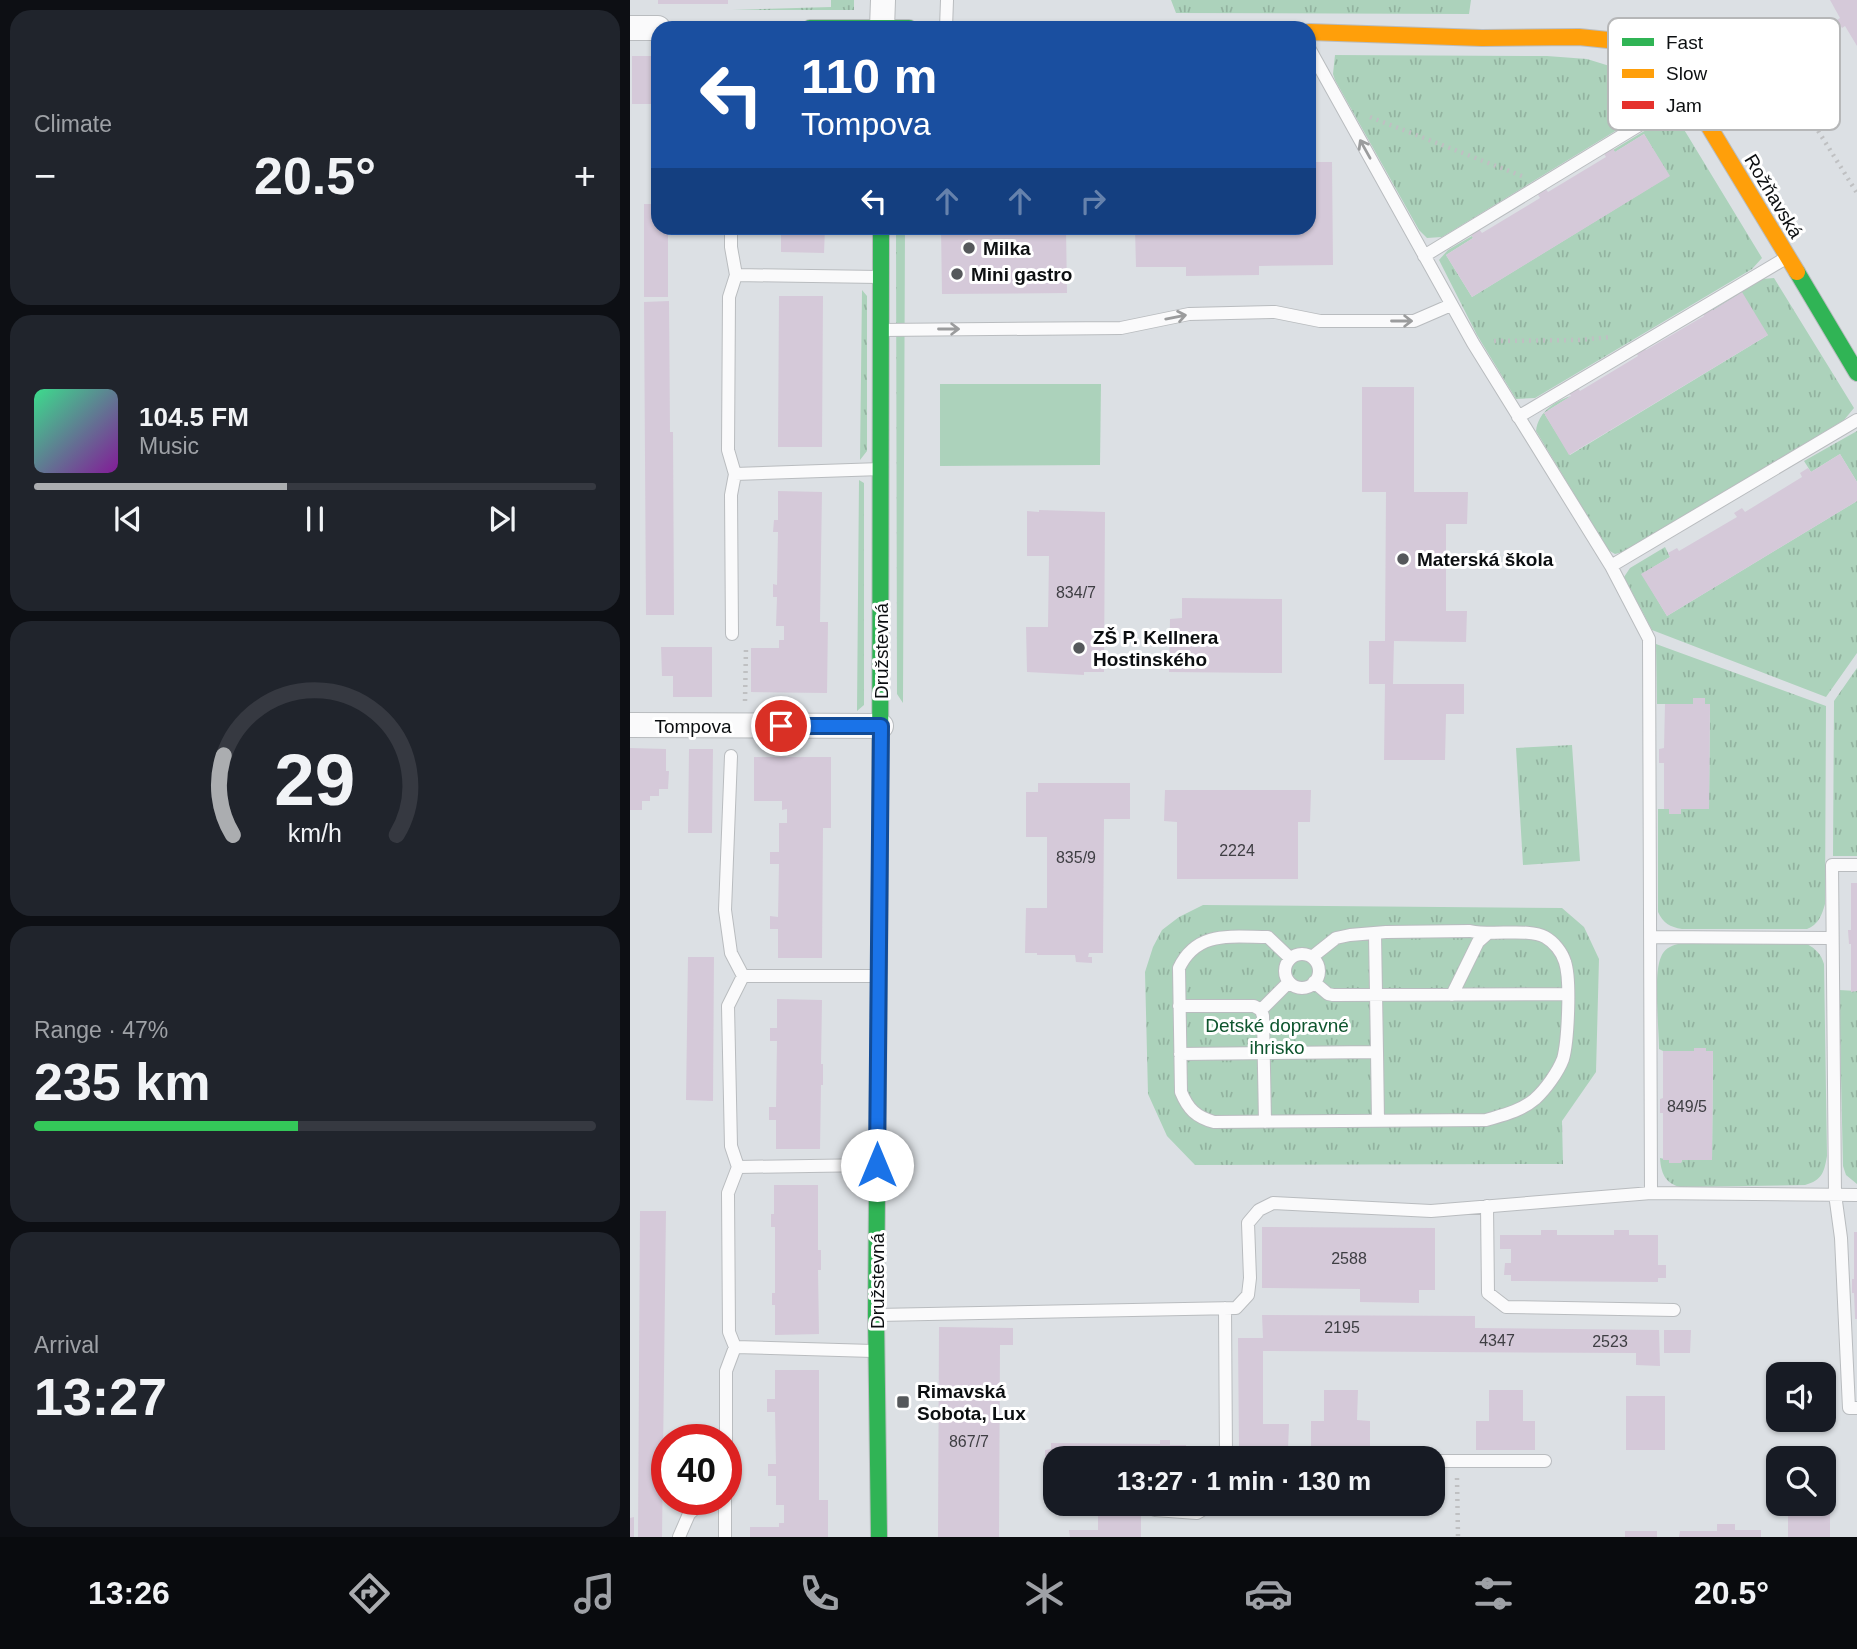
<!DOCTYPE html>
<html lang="en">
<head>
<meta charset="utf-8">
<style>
  body { margin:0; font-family:Arial,sans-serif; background:#20242c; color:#f1f3f6; height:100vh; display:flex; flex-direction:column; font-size:26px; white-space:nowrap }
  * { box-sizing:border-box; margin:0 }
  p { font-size:23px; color:#9ea1a6 }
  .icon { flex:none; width:38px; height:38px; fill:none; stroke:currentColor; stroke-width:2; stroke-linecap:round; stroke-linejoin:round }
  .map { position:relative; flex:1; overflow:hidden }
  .details { display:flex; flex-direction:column; gap:10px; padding:10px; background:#0d0f14; width:630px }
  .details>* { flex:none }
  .top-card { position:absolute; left:21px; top:21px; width:665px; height:214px; border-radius:21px; box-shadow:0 2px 5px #0004; background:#1a4fa0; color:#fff; overflow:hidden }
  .tools { position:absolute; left:1136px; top:1362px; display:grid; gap:14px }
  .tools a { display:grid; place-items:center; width:70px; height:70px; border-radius:14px; background:#171b24; box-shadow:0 2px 5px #0004; font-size:35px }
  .speed { position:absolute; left:21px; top:1424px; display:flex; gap:14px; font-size:35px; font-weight:700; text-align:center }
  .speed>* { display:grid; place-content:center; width:91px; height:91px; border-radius:50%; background:#171b24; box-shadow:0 2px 5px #0004; line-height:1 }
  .speed .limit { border:10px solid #d22; background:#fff; color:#111 }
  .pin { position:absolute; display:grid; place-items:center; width:60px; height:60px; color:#fff; margin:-30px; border:4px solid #fff; border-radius:50%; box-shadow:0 2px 7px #0007 }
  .me { position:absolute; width:77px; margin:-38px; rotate:0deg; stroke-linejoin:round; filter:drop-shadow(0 0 5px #0008) }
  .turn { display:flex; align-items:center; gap:24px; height:147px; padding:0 35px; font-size:32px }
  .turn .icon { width:91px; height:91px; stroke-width:2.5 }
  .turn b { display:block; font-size:49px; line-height:60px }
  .lanes { display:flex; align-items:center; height:66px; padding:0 35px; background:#0003; justify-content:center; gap:35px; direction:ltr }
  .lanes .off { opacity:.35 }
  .big { font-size:52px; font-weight:700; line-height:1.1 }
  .details .widget { flex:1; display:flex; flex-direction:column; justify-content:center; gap:10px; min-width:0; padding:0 24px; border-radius:21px; background:#20242c }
  .details .dial { align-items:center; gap:0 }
  .dial svg { height:182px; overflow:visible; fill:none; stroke:#363941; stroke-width:7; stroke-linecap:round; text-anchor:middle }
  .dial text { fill:#f1f3f6; stroke:none }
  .song { display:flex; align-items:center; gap:21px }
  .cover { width:84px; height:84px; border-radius:10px; background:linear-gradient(135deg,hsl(150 70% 55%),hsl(290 70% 35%)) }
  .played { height:7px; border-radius:4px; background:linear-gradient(90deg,#abadb0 45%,#363941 45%) }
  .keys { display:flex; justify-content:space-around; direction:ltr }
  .heat { display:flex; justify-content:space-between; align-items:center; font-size:38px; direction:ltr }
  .charge { height:10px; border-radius:5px; background:linear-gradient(90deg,#34c759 47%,#363941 0) }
  .trip { position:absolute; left:413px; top:1446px; width:402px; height:70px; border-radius:21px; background:#171b24; box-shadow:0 2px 5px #0004; font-weight:700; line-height:70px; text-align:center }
  .dock { display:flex; height:112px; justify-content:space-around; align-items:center; background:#090b0e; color:#9ea1a6 }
  .dock .icon { width:49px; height:49px }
  .dock .on { color:#abadb0 }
  .dock b { font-size:32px; color:#f1f3f6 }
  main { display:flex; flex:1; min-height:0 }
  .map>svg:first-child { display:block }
</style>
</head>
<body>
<main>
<section class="details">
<div class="widget"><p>Climate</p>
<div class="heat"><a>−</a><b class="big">20.5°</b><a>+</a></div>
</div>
<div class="widget">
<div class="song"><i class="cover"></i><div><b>104.5 FM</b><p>Music</p></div></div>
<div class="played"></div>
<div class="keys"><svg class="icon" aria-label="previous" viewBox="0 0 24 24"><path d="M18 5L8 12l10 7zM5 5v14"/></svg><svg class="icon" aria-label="pause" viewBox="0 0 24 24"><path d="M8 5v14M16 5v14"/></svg><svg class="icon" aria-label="next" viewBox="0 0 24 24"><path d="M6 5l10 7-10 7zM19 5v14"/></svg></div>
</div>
<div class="widget dial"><svg viewBox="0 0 100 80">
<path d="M14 69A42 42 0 1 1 86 69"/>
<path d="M14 69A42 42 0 0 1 10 34" stroke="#abadb0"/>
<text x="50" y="56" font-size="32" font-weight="700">29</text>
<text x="50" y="72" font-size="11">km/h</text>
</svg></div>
<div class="widget"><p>Range · 47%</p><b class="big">235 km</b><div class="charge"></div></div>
<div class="widget"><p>Arrival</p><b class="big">13:27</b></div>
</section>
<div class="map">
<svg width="1227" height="1537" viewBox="0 0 1227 1537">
  <defs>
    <pattern id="grass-tufts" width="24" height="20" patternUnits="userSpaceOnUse" patternTransform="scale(1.75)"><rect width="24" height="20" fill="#acd2bb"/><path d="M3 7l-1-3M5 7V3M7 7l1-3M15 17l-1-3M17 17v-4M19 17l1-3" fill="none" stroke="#93b3a0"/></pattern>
  </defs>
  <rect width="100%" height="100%" fill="#dce0e4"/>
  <!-- grass -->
  <path fill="url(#grass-tufts)" d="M201,0H224V10H102L201,7Z
    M541,0H841L839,14L546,13Z
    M705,55L917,56L957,59L999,72L1030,95L1023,108L812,237L797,238L789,230L705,80L703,74Z
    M1047,118L1132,258L1122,269L905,398L886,399L847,335L809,260L818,250L842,236L843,238L816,255L842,297L1039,176L1014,134L985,152L983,150L1031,121Z
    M266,228H275L273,703L267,694Z
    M1144,278L1224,408L1214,420L993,552L985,554L978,550L906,431C908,412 925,401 941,396L914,413L940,455L1138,335L1082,310L1132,279Z
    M232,290L237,296V451L230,460Z
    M1227,431V482L1210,454L1181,472L1174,461Z
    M229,480L234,483V705L227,711Z
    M1227,501V653L1196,697L1022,630L994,577L1000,568L1035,547L1040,557L1012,574L1037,616Z
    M1026,644L1196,706L1195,904C1192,915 1188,925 1177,929H1052C1040,927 1033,923 1028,912V809H1039L1040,814H1051V809H1079L1080,705L1075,704V698H1063V704H1027Z
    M1227,668V856H1203L1204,701Z
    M942,745L950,861L893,865L886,748Z
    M573,905L932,908L954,927L969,959L966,1072L932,1121L933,1164L565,1165L537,1136L518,1094L515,972L523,947L532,930L549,917Z
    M1048,944H1177C1186,949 1191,954 1194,964L1197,1156C1194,1173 1192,1180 1175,1185L1050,1187C1035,1183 1031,1173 1030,1158L1039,1160L1040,1163H1051L1052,1160H1082L1083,1052L1076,1051V1048L1064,1051H1033L1029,1049C1029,1028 1023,974 1031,957C1034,949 1040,946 1048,944Z
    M1209,990L1227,991V1184L1216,1175L1213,1166Z"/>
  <!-- pitch -->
  <path fill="#acd2bb" d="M310,384H471L470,465L310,466Z"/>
  <!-- building -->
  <path fill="#d5c9d9" d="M28,0H98V4H28Z
    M1200,0H1227V46L1215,26L1212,28L1207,20L1210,18Z
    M2,56H28V104H2Z
    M1014,134L1040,176L842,297L816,255L843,238L841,234L849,229L852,233L910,198L907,193L915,188L918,192L976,157L973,152L982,147L985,152Z
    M679,162H702L703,265L629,266V275L556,276V267H506L505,228H679Z
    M14,204H28V228H38V297H14Z
    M151,228H195L194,253L151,252Z
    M311,228H436L437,293L312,294Z
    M1112,292L1138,335L939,455L914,413L941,396L938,392L947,387L950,391L1008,356L1005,351L1013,346L1016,350L1074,316L1072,311L1080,306L1083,310Z
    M149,296H193L192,447H148Z
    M39,301L40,432H43L44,615H16L14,302Z
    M732,387H784V492H838L837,524H816V611H837L836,642L764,641L763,684H834V714H816L815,760H754L755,684H739V641H755L756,492H732Z
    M1210,454L1227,482V501L1037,616L1011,574L1040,557L1038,553L1047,548L1049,551L1107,517L1104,513L1112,508L1115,512L1172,477L1170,473L1178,468L1181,472Z
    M148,491L192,492L190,622H198L197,693L121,692V648H149V640H154V626H146L147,597H143V584L147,585L148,532H143L144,520H148Z
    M409,510L475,512L474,672H454V675L397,672L396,627H418L419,556H397V511L409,512Z
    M552,598L652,599V673L539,672L540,619L552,618Z
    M31,647H82V697H43V676H32Z
    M1063,698H1075V704H1080L1079,809H1051V814H1039V809H1034V763H1029V749L1034,748L1035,704H1063Z
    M0,748L36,749V771H39L38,789H29V796H20V801H12V810H0Z
    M59,749H83L82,833H58Z
    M124,757H201V828H193L192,958H148V929H140V916L148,917L149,864H140V852H149V823H157V809L152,810V801H124Z
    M408,783H500V819H474L473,953H459L458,957H462V963L446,962L445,955H407V953H395L396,908H417V837H396V792H408Z
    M535,790H681L680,822H668V879H547V822L534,821Z
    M1221,883H1227V991L1221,992V944H1219L1218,930H1221Z
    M58,957H84L83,1101L56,1100Z
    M147,999L192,1000L191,1064H193V1085H191L190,1149H146V1120H139V1107H146L147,1041H140V1028H147Z
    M1064,1048H1076V1051H1083L1082,1160H1052L1051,1163H1039V1160H1033V1113H1030V1099L1033,1098V1051H1064Z
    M144,1185H188V1250H191V1270H188L189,1334L145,1335V1305H142V1293H145V1227H141V1214H144Z
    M10,1211H36L32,1537H8Z
    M632,1227L805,1228V1290H789V1303L730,1302V1289L632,1288Z
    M911,1230H927V1235H984V1230H999V1235H1028V1265H1036V1278H1028V1282L881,1281V1275H874L875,1263H881V1249H870V1235H911Z
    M1224,1232H1227V1319H1225L1224,1293H1222V1279H1224Z
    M632,1315L845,1316V1328L1029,1330L1030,1366L1006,1365V1353L633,1351V1424H659L658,1449L609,1448L608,1338H633Z
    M309,1327L383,1328V1345H370L369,1537H308Z
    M1034,1330H1061L1060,1353H1034Z
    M145,1370H189V1500H198V1537H120V1527H149V1523H154V1505H146V1476H138V1464H146L145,1412H137V1399H145Z
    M694,1390H728L727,1420L740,1421V1450H681V1421H694Z
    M859,1390H893V1421H905V1450H846V1421H859Z
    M996,1396H1035V1450H996Z
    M530,1440H540V1445H556L557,1458H425V1496H421V1472H415V1450L421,1449V1443L530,1444Z
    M1194,1496H1200V1537H1158V1503H1194Z
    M468,1503H511V1537H440L439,1530H468Z
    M4,1517V1537H0V1518Z
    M1087,1524H1105V1530H1131V1537H1049L1050,1531H1087Z
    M995,1531H1027V1537H995Z"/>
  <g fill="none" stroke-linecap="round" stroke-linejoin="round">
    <defs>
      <path id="lane" d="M316,28L317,0
        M679,48L843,343L981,566L1019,639L1021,1193L1227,1195
        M101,228V247L106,275L99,297L98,450L105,474L101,495L102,634
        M794,256L1057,96
        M106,275L249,277
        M251,330L491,328L559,314L645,312L690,321H784L821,305
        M888,417L1156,258
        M105,474L251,469
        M981,566L1227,420
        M101,756L95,910L101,953L113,976H245
        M1227,865H1202L1205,1194L1211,1238L1219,1408H1227
        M745,934L747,1052
        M1020,937L1201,938
        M655 971a17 17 0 1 1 34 0a17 17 0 1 1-34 0Z
        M660,958L638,937C602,937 567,930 549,968L551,1092C558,1109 566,1117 584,1122L856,1120C873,1115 891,1111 905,1099C916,1089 928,1072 933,1059C938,1041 941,980 935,962C932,952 924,942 915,937C899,928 861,936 840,931L756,932L720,935L706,938L682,957
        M684,982L698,994L703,995L937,994
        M822,995L848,942L857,934
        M549,1006H624L631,1010L633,1016L635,1122
        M631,1010L659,982
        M550,1054L747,1052L748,1121
        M108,1167L244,1165
        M857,1206L858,1293L876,1307L1044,1310
        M595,1308L596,1458
        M247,1315L606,1308L618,1295L620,1278L618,1223L629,1210L643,1203L801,1211L1021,1193
        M105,1347L243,1351
        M96,1440V1371L105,1347L99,1332L98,1193L108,1167L101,1146L98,1006L113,976
        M803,1461H915
        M525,1510L567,1513L584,1503
        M49,1537L59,1514L74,1500
        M95,1537V1500"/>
      <path id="street" d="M0,28H28
        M252,28L253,0
        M0,725L251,726"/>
      <path id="fast" d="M180,28H279
        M1167,272L1227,373
        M250,871L251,228
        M247,1189L246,1315L249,1537"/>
      <path id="slow" d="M679,32L852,38L949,37L978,40L1003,48L1030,65L1060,95L1167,272"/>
      <path id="jam" d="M247,1189L250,871"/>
    </defs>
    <!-- lane casing -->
    <use href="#lane" stroke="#b9bcbf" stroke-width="14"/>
    <!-- street casing -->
    <use href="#street" stroke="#b9bcbf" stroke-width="26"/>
    <!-- fast casing -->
    <use href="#fast" stroke="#b9bcbf" stroke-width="18"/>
    <!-- slow casing -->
    <use href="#slow" stroke="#b9bcbf" stroke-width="18"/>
    <!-- jam casing -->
    <use href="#jam" stroke="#b9bcbf" stroke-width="18"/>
    <!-- path -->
    <path stroke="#bfc0c2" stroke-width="4.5" stroke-dasharray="2 5" stroke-linecap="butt" d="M1125,30L1227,193
      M740,117L892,176
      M864,341L949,340L981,337
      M115,701L116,648
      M827,1478L828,1537"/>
    <!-- lane -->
    <use href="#lane" stroke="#fafafb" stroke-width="12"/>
    <!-- street -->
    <use href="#street" stroke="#fafafb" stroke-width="24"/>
    <!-- fast -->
    <use href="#fast" stroke="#30b455" stroke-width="16"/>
    <!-- slow -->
    <use href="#slow" stroke="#ff9f0a" stroke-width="16"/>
    <!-- jam -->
    <use href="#jam" stroke="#e5322d" stroke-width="16"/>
  </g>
  <!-- one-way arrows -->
  <defs><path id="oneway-shaft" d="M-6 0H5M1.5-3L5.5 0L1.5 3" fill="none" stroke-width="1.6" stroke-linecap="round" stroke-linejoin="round" transform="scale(1.75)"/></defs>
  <g stroke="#9b9c9d">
    <use href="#oneway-shaft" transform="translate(735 149) rotate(-119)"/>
    <use href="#oneway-shaft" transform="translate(546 317) rotate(-11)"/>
    <use href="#oneway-shaft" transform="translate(772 321)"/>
    <use href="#oneway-shaft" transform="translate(319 329)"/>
  </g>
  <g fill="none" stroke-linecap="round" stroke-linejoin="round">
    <defs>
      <path id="route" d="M151,726H251L247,1165"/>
    </defs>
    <!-- route casing -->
    <use href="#route" stroke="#114b97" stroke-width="18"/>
    <!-- route -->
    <use href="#route" stroke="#1a73e8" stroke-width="12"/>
  </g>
  <!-- markers -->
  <g fill="#55585b" stroke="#fff" stroke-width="2.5">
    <circle cx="339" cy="248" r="7"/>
    <circle cx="327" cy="274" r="7"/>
    <circle cx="773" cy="559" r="7"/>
    <circle cx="449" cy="648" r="7"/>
    <rect x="266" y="1395" width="14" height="14" rx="3.5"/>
  </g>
  <g text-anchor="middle" stroke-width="6" stroke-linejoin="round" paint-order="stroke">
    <!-- number labels -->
    <g font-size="16" fill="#3e3e43">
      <text x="446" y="598">834/7</text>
      <text x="607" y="856">2224</text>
      <text x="446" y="863">835/9</text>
      <text x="1057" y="1112">849/5</text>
      <text x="719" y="1264">2588</text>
      <text x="712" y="1333">2195</text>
      <text x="867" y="1346">4347</text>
      <text x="980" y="1347">2523</text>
      <text x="339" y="1447">867/7</text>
    </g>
    <!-- street labels -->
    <g font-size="19" fill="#0c0f11" stroke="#fff">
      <text transform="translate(1144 196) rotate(59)" y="7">Rožňavská</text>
      <text transform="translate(251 651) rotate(-90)" y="7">Družstevná</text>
      <text x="63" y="733">Tompova</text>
      <text transform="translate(247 1281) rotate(-90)" y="7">Družstevná</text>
    </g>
    <!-- poi labels -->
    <g font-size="19" font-weight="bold" fill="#0c0f11" stroke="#fff" text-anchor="start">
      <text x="353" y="255">Milka</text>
      <text x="341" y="281">Mini gastro</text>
      <text x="787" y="566">Materská škola</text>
      <text x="463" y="644">ZŠ P. Kellnera<tspan x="463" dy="22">Hostinského</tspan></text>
      <text x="287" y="1398">Rimavská<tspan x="287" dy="22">Sobota, Lux</tspan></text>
    </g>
    <!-- park labels -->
    <g font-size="19" fill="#0e552e" stroke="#fff">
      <text x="647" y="1032">Detské dopravné<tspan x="647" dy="22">ihrisko</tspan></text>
    </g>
  </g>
  <!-- legend -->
  <rect x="978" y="18" width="232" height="112" rx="10" fill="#fff" stroke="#b6b7b8" stroke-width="2"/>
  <rect x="992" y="38" width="32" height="8" fill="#30b455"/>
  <rect x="992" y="69" width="32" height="9" fill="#ff9f0a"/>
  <rect x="992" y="101" width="32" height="8" fill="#e5322d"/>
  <g font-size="19" fill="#0c0f11">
    <text x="1036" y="49">Fast</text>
    <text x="1036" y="80">Slow</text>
    <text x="1036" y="112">Jam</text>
  </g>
</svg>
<div class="tools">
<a><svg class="icon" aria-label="sound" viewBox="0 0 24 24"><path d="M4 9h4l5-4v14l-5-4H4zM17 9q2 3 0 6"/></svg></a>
<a><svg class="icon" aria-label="search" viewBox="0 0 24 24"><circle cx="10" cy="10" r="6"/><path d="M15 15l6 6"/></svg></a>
</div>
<div class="speed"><div class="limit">40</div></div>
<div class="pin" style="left:151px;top:726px;background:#d93025"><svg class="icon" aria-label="arrive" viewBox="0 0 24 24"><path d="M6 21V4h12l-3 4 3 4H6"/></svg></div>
<svg class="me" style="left:247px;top:1165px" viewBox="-20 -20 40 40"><circle r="19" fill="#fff"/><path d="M0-13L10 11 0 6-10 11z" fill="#1a73e8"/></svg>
<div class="trip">13:27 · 1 min · 130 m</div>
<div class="top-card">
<div class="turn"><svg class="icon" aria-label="left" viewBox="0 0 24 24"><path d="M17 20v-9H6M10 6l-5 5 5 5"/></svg><div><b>110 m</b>Tompova</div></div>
<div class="lanes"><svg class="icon" aria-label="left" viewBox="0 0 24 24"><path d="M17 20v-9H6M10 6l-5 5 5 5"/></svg><svg class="icon off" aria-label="ahead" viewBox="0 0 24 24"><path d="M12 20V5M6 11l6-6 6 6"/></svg><svg class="icon off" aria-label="ahead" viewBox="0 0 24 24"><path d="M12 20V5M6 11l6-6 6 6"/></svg><svg class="icon off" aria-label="right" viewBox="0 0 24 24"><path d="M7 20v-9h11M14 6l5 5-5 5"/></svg></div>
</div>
</div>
</main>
<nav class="dock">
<b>13:26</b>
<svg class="icon on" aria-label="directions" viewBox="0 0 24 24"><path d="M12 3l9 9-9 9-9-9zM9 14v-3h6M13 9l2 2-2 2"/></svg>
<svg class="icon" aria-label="music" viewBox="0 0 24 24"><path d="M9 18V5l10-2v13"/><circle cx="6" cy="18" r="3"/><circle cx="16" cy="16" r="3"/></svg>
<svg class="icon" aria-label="phone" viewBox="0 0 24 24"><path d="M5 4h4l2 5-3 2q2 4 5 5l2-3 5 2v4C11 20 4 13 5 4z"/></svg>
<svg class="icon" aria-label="climate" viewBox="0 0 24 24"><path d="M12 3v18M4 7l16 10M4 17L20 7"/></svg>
<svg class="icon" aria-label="car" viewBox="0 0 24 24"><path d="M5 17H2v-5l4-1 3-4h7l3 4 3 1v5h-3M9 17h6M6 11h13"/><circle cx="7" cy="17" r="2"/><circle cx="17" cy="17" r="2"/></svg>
<svg class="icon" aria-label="filters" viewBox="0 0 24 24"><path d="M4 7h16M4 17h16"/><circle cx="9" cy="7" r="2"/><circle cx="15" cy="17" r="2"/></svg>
<b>20.5°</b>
</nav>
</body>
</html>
